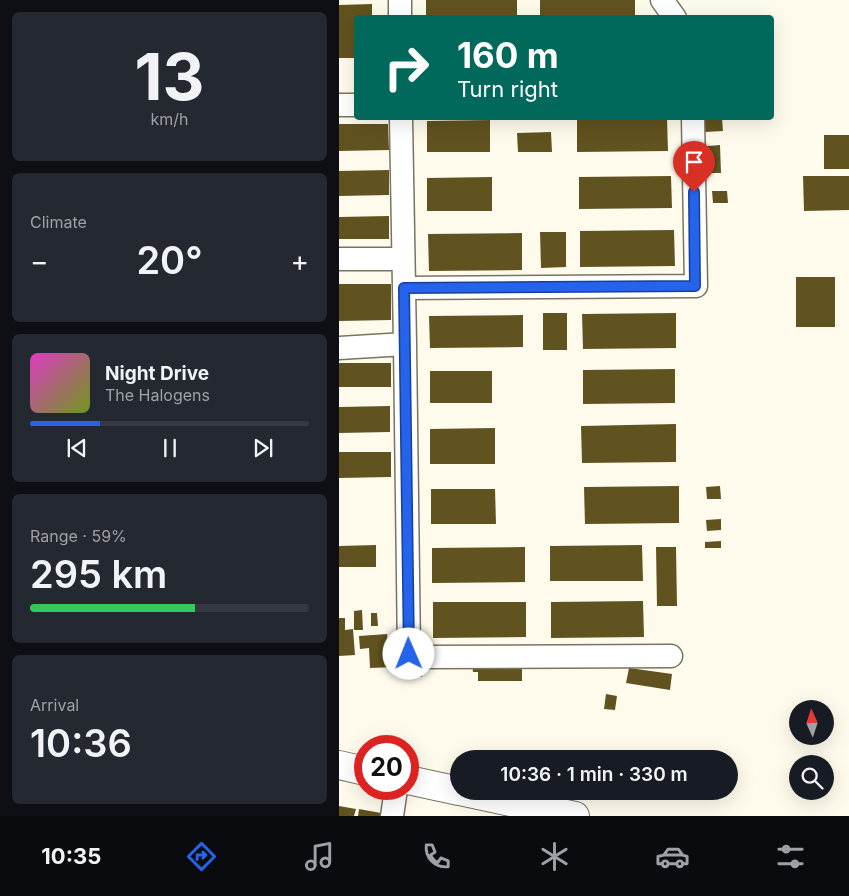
<!DOCTYPE html>
<html lang="en">
<head>
<meta charset="utf-8">
<style>
  body { margin:0; font-family:Inter,sans-serif; background:#242831; color:#f1f3f6; height:100vh; display:flex; flex-direction:column; font-size:19px; white-space:nowrap }
  * { box-sizing:border-box; margin:0 }
  p { font-size:16px; color:#9ea1a6 }
  .icon { flex:none; width:28px; height:28px; fill:none; stroke:currentColor; stroke-width:2; stroke-linecap:round; stroke-linejoin:round }
  .map { position:relative; flex:1; overflow:hidden }
  .panel { display:flex; flex-direction:column; gap:12px; padding:12px; background:#0d0f14; width:339px }
  .panel>* { flex:none }
  .top-card { position:absolute; left:15px; top:15px; width:420px; height:105px; border-radius:5px; box-shadow:0 5px 20px #0002; background:#00695c; color:#fff; overflow:hidden }
  .needle { width:32px; rotate:357deg }
  .buttons { position:absolute; left:450px; top:700px; display:grid; gap:10px }
  .buttons a { display:grid; place-items:center; width:45px; height:45px; border-radius:50%; background:#171b24; box-shadow:0 5px 20px #0002; font-size:25px }
  .speed { position:absolute; left:15px; top:735px; display:flex; gap:10px; font-size:25px; font-weight:700; text-align:center }
  .speed>* { display:grid; place-content:center; width:65px; height:65px; border-radius:50%; background:#171b24; box-shadow:0 5px 20px #0002; line-height:1 }
  .speed .limit { border:8px solid #d22; background:#fff; color:#111 }
  .pin { position:absolute; display:grid; place-items:center; width:42px; height:42px; color:#fff; margin:-51px -21px; border-radius:50% 50% 50% 0; rotate:-45deg; box-shadow:0 0 5px #0007 }
  .pin .icon { rotate:45deg }
  .me { position:absolute; width:55px; margin:-28px; rotate:359deg; stroke-linejoin:round; filter:drop-shadow(0 0 4px #0008) }
  .turn { display:flex; align-items:center; gap:18px; height:105px; padding:0 20px; font-size:22px }
  .turn .icon { width:65px; height:65px; stroke-width:2.5 }
  .turn b { display:block; font-size:35px; line-height:42px }
  .big { font-size:38px; font-weight:600; line-height:1.1 }
  .panel .widget { flex:1; display:flex; flex-direction:column; justify-content:center; gap:8px; min-width:0; padding:0 18px; border-radius:8px; background:#242831 }
  .panel .dial { align-items:center; gap:0 }
  .dial b { font-size:65px; line-height:1 }
  .song { display:flex; align-items:center; gap:15px }
  .cover { width:60px; height:60px; border-radius:8px; background:linear-gradient(135deg,hsl(310 70% 55%),hsl(80 70% 35%)) }
  .played { height:5px; border-radius:2px; background:linear-gradient(90deg,#2563eb 25%,#363941 25%) }
  .keys { display:flex; justify-content:space-around; direction:ltr }
  .heat { display:flex; justify-content:space-between; align-items:center; font-size:28px; direction:ltr }
  .charge { height:8px; border-radius:4px; background:linear-gradient(90deg,#34c759 59%,#363941 0) }
  .trip { position:absolute; left:111px; top:750px; width:288px; height:50px; border-radius:25px; background:#171b24; box-shadow:0 5px 20px #0002; font-weight:600; line-height:50px; text-align:center }
  .dock { display:flex; height:80px; justify-content:space-around; align-items:center; background:#090b0e; color:#9ea1a6 }
  .dock .icon { width:35px; height:35px }
  .dock .on { color:#2563eb }
  .dock b { font-size:22px; color:#f1f3f6 }
  main { display:flex; flex:1; min-height:0 }
  .map>svg:first-child { display:block }
</style>
</head>
<body>
<main>
<section class="panel">
<div class="widget dial"><b>13</b><p>km/h</p></div>
<div class="widget"><p>Climate</p>
<div class="heat"><a>−</a><b class="big">20°</b><a>+</a></div>
</div>
<div class="widget">
<div class="song"><i class="cover"></i><div><b>Night Drive</b><p>The Halogens</p></div></div>
<div class="played"></div>
<div class="keys"><svg class="icon" aria-label="previous" viewBox="0 0 24 24"><path d="M18 5L8 12l10 7zM5 5v14"/></svg><svg class="icon" aria-label="pause" viewBox="0 0 24 24"><path d="M8 5v14M16 5v14"/></svg><svg class="icon" aria-label="next" viewBox="0 0 24 24"><path d="M6 5l10 7-10 7zM19 5v14"/></svg></div>
</div>
<div class="widget"><p>Range · 59%</p><b class="big">295 km</b><div class="charge"></div></div>
<div class="widget"><p>Arrival</p><b class="big">10:36</b></div>
</section>
<div class="map">
<svg width="511" height="816" viewBox="0 0 511 816">
  <rect width="100%" height="100%" fill="#fefbed"/>
  <!-- building -->
  <path fill="#61531f" d="M87,0H178V18H87Z
    M201,0H296V18H201Z
    M33,4V18H18V58H0V5Z
    M238,118H328L329,151L238,152Z
    M365,118H383L384,131L366,132Z
    M151,120V152H88V121Z
    M0,124H49L50,150L0,151Z
    M212,132L213,152H179L178,133Z
    M485,135H511V169H485Z
    M381,145L382,173H370L369,146Z
    M50,170V195L0,196V171Z
    M332,176L333,208L240,209V177Z
    M464,176H511V210L465,211Z
    M153,177V211H88V178Z
    M373,191H388L389,203H374Z
    M50,216V239H0V217Z
    M335,230L336,266L241,267V231Z
    M201,232H227V267L202,268Z
    M183,233V270L90,271L89,234Z
    M457,277H496V327H457Z
    M0,284H52V320L0,321Z
    M204,313H228V350H204Z
    M337,313V348L244,349L243,314Z
    M184,315V347L91,348L90,316Z
    M0,363H52V387H0Z
    M336,369V403L244,404V370Z
    M91,371H153V403H91Z
    M51,406V432L0,433V407Z
    M337,424V462L243,463L242,426Z
    M156,428V464H91V429Z
    M0,452H52V477L0,478Z
    M340,486V523L246,524L245,487Z
    M381,486L382,499H368L367,487Z
    M92,489H156L157,524H92Z
    M382,519V530L368,531L367,520Z
    M382,541V548H366V542Z
    M37,545V567H0V546Z
    M303,545L304,581H211V546Z
    M186,547V582L93,583V548Z
    M317,547H337L338,606H318Z
    M304,601L305,637L212,638V602Z
    M94,602H187V637L94,638Z
    M23,610L24,630H15V611Z
    M32,613H38L39,626H32Z
    M0,618H6V630L14,629L16,655L0,656Z
    M48,634L49,647L55,646L56,667L31,668L30,648L21,649L20,636Z
    M63,662L85,665L83,677L61,674Z
    M183,662V681H139V672H134L133,663Z
    M290,668L333,674L331,690L287,683Z
    M267,694L278,696L276,710L265,709Z
    M0,806L17,809L15,816H0Z
    M20,809L53,815V816H19Z"/>
  <g fill="none" stroke-linecap="round" stroke-linejoin="round">
    <defs>
      <path id="minor" d="M61,0V18
        M323,0L336,18
        M0,105H18
        M0,259H64
        M65,288L357,286L354,118
        M66,344L70,654L85,657L332,656
        M0,348L66,344L62,118
        M53,816L57,789"/>
      <path id="major" d="M0,765L26,771
        M69,780L120,791
        M121,791L236,816"/>
    </defs>
    <!-- minor casing -->
    <use href="#minor" stroke="#797460" stroke-width="25"/>
    <!-- major casing -->
    <use href="#major" stroke="#797460" stroke-width="30"/>
    <!-- minor -->
    <use href="#minor" stroke="#fff" stroke-width="22"/>
    <!-- major -->
    <use href="#major" stroke="#fff" stroke-width="28"/>
  </g>
  <g fill="none" stroke-linecap="round" stroke-linejoin="round">
    <defs>
      <path id="route" d="M70,654L65,288L356,286L355,192"/>
    </defs>
    <!-- route casing -->
    <use href="#route" stroke="#184099" stroke-width="12"/>
    <!-- route -->
    <use href="#route" stroke="#2563eb" stroke-width="9"/>
  </g>
</svg>
<div class="buttons">
<a><svg class="needle" viewBox="-14 -14 28 28"><path d="M0-13l5 13h-10z" fill="#e53935"/><path d="M0 13l5-13h-10z" fill="#9ea1a6"/></svg></a>
<a><svg class="icon" aria-label="search" viewBox="0 0 24 24"><circle cx="10" cy="10" r="6"/><path d="M15 15l6 6"/></svg></a>
</div>
<div class="speed"><div class="limit">20</div></div>
<div class="pin" style="left:355px;top:192px;background:#d93025"><svg class="icon" aria-label="arrive" viewBox="0 0 24 24"><path d="M6 21V4h12l-3 4 3 4H6"/></svg></div>
<svg class="me" style="left:70px;top:654px" viewBox="-20 -20 40 40"><circle r="19" fill="#fff"/><path d="M0-13L10 11 0 6-10 11z" fill="#2563eb"/></svg>
<div class="trip">10:36 · 1 min · 330 m</div>
<div class="top-card">
<div class="turn"><svg class="icon" aria-label="right" viewBox="0 0 24 24"><path d="M7 20v-9h11M14 6l5 5-5 5"/></svg><div><b>160 m</b>Turn right</div></div>
</div>
</div>
</main>
<nav class="dock">
<b>10:35</b>
<svg class="icon on" aria-label="directions" viewBox="0 0 24 24"><path d="M12 3l9 9-9 9-9-9zM9 14v-3h6M13 9l2 2-2 2"/></svg>
<svg class="icon" aria-label="music" viewBox="0 0 24 24"><path d="M9 18V5l10-2v13"/><circle cx="6" cy="18" r="3"/><circle cx="16" cy="16" r="3"/></svg>
<svg class="icon" aria-label="phone" viewBox="0 0 24 24"><path d="M5 4h4l2 5-3 2q2 4 5 5l2-3 5 2v4C11 20 4 13 5 4z"/></svg>
<svg class="icon" aria-label="climate" viewBox="0 0 24 24"><path d="M12 3v18M4 7l16 10M4 17L20 7"/></svg>
<svg class="icon" aria-label="car" viewBox="0 0 24 24"><path d="M5 17H2v-5l4-1 3-4h7l3 4 3 1v5h-3M9 17h6M6 11h13"/><circle cx="7" cy="17" r="2"/><circle cx="17" cy="17" r="2"/></svg>
<svg class="icon" aria-label="filters" viewBox="0 0 24 24"><path d="M4 7h16M4 17h16"/><circle cx="9" cy="7" r="2"/><circle cx="15" cy="17" r="2"/></svg>
</nav>
</body>
</html>
